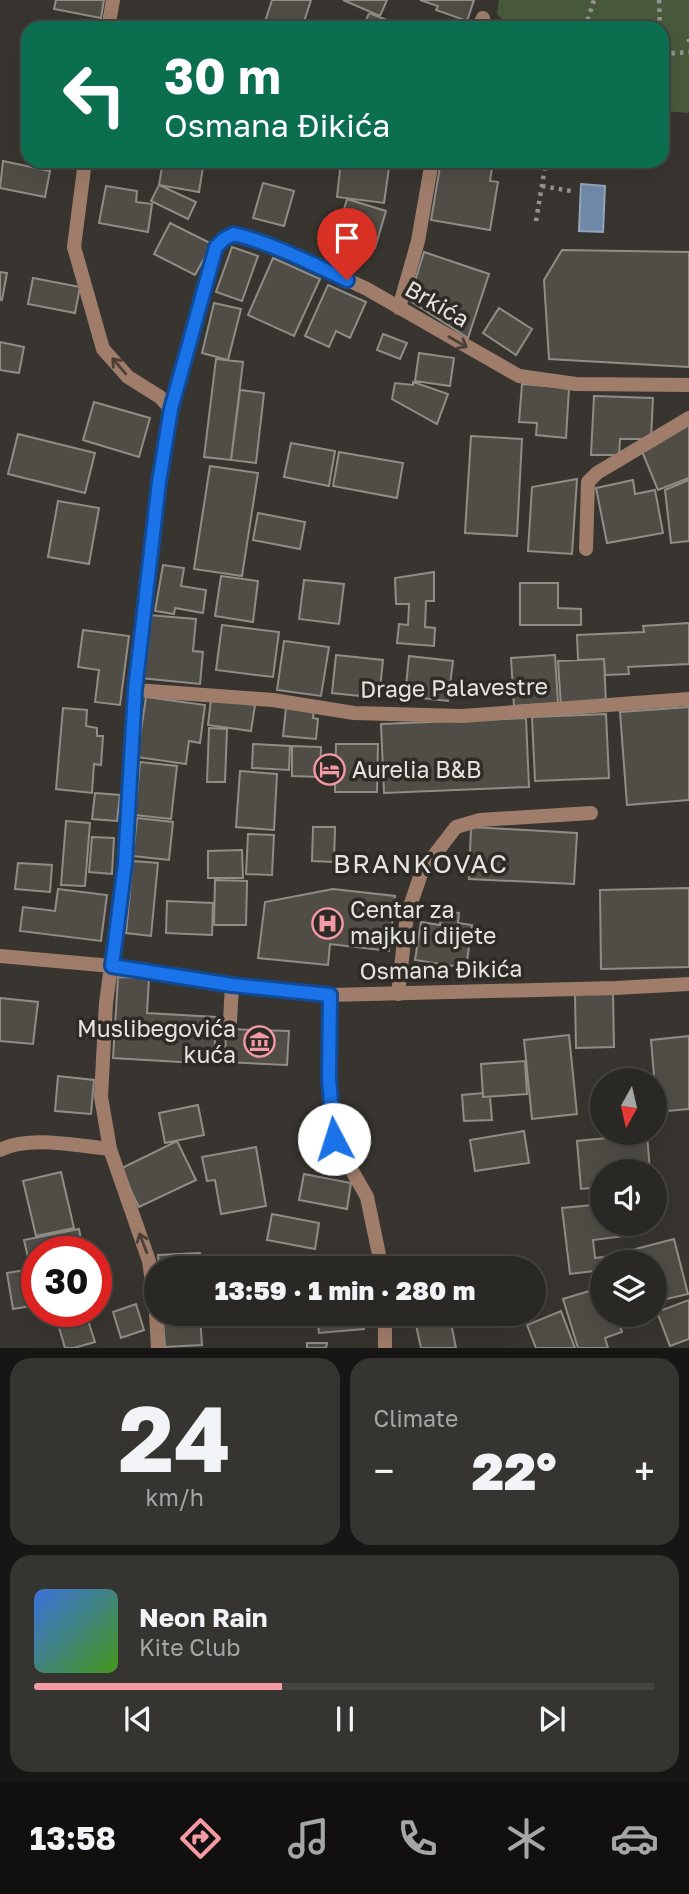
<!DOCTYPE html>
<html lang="en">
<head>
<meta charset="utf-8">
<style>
  body { margin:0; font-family:"Golos Text",sans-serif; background:#363431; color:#f1f3f6; height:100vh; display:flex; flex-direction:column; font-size:26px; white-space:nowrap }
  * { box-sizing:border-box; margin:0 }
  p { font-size:23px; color:#a5a6a6 }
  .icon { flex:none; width:38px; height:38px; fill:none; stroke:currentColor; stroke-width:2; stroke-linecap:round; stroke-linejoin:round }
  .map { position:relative; height:1348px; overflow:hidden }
  .sheet { display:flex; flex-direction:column; gap:10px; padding:10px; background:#171614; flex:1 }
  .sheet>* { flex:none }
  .guide { position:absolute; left:21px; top:21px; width:648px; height:147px; border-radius:21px; box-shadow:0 7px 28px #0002,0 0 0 2px #464441; background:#0b6e4f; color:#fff; overflow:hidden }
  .needle { width:46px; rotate:188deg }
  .controls { position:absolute; left:590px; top:1068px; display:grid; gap:14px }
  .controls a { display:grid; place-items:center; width:77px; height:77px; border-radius:50%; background:#2a2824; box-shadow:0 7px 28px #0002,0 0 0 2px #464441; font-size:35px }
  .speed { position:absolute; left:21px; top:1236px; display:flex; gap:14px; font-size:35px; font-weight:700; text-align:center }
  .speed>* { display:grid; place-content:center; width:91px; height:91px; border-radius:50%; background:#2a2824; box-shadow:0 7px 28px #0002,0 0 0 2px #464441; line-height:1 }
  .speed .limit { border:10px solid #d22; background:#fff; color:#111 }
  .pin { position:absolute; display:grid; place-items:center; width:60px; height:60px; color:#fff; margin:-72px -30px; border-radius:50% 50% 50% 0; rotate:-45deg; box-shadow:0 0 7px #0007 }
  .pin .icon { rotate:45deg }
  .me { position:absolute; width:77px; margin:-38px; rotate:355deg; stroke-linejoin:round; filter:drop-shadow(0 0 5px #0008) }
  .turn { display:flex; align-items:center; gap:24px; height:147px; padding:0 28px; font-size:32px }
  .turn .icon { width:91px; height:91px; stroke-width:2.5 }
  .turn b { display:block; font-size:49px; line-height:60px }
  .big { font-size:52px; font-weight:800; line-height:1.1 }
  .sheet .tile { flex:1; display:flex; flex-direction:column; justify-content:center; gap:10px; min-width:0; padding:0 24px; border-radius:21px; background:#363431 }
  .sheet .dial { align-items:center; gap:0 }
  .dial b { font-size:91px; line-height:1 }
  .song { display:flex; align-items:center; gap:21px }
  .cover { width:84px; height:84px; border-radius:10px; background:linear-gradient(135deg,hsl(220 70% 55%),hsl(100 70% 35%)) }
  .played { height:7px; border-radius:4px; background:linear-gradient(90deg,#f49aa5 40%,#464441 40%) }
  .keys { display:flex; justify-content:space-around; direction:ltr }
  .heat { display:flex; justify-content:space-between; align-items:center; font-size:38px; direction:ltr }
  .sheet .tiles { flex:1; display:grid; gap:10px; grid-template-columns:1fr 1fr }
  .tile:last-child { grid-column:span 2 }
  .trip { position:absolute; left:144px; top:1256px; width:402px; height:70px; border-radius:35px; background:#2a2824; box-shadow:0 7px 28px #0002,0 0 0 2px #464441; font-weight:800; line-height:70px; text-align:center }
  .menu { display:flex; height:112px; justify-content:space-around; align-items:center; background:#11100e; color:#a5a6a6 }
  .menu .icon { width:49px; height:49px }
  .menu .on { color:#f49aa5 }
  .menu b { font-size:32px; color:#f1f3f6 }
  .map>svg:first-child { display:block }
</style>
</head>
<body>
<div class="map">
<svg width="689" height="1348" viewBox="0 0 689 1348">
  <rect width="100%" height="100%" fill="#383530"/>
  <!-- green -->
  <path fill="#495a3c" d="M499,0H689V113L662,111V28H511L497,14Z"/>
  <!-- water -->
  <path fill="#7189a8" stroke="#94a4b9" stroke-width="2" d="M581,184L605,186L603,232L579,231Z"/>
  <!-- building -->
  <path fill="#504d47" stroke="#908c86" stroke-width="2" d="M56,0H104L101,18L54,9Z
    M272,0H311L302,28H263Z
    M343,0H387L380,16Z
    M420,0H474L467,21L436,10L438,6Z
    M369,13L407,28H363Z
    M3,161L50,171L45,197L0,188Z
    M163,161H211L210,168Z
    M163,161L203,167L199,192L159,185Z
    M341,161H390L384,203L337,197Z
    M441,161H493L490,181L498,182L490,230L431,220Z
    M263,183L294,191L284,226L253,218Z
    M159,185L196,202L188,219L151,201Z
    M106,186L137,191L136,202L152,204L148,232L99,223Z
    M347,199L386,211L375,248L336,237Z
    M170,223L212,244L195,275L154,254Z
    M232,247L258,256L242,301L216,292Z
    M562,250L689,252V367L549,359L544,280Z
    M424,252L489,274L468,338L409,300Z
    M273,258L320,279L294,336L248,315Z
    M0,272L7,273L2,300H0Z
    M33,278L80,287L75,313L28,304Z
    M328,285L366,302L350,338L336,331L329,347L305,336Z
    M214,303L241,309L228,360L202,353Z
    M499,308L532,329L516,355L483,333Z
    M383,334L407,343L400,359L377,350Z
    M0,342L24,347L19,373L0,370Z
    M419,353L454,358L450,386L415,381Z
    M216,359L243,362L231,460L204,457Z
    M413,382L448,394L437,424L392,399L395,383L413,385Z
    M522,384L569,388L566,438L536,435L537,423L519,422Z
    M240,390L264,393L256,463L231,460Z
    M594,396L653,398L651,439H620L619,455H591Z
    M94,402L150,418L139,457L83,440Z
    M689,425V478L658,490L641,449Z
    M18,434L95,453L85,493L8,474Z
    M471,436L522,439L517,536L465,533Z
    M291,443L335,451L329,486L284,477Z
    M339,452L403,463L397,498L333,486Z
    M210,466L258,473L242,576L194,569Z
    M577,479L572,554L528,551L532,487Z
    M633,480L635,494L655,490L663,533L607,543L596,488Z
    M689,480V541L671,543L665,490Z
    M58,501L99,508L89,564L48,557Z
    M258,513L305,522L300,549L253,540Z
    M163,565L184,568L181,586L206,590L203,613L175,608L174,614L155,611Z
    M434,572V601H426L425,627L435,628L434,646L397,643L399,624L408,625L409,604H396L395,578Z
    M221,576L258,581L253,622L215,616Z
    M304,580L344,584L339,624L299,619Z
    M520,583H558V608L581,609V625H520Z
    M148,615L196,619L193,651L203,652L200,684L141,678Z
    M689,623V664L628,667L629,674L605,675L604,659L578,660L577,635L644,632L643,626Z
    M222,625L279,632L273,677L216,670Z
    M83,630L129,636L120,705L95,702L99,670L78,667Z
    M284,641L329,647L321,696L277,690Z
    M336,655L383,660L379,698L332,693Z
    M555,655L558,703L514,706L511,658Z
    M409,656L453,661L448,701L405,696Z
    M604,659L606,704L561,707L558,661Z
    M146,697L205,705L200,743L189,741L186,764L137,757Z
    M211,699L255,705L251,731L208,725Z
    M689,707V800L627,805L620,712Z
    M63,708L87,710L86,726L97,728V736H103L101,765L94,764L92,793L56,789Z
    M286,708L314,710L313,718L318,719L316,739L283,736Z
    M606,714L609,778L535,781L532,717Z
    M526,718L529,787L384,793L381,724Z
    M209,728L227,729L225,782H207Z
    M253,744L290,746L289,770L252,768Z
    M336,744H378L377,792H335Z
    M292,746L321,747L320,777L292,776Z
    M140,762L177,766L171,819L135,815Z
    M240,771L277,774L274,830L236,827Z
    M95,793L120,795L117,821L92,819Z
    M137,818L173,822L169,860L133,856Z
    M66,821L90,823L85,886L61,885Z
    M313,827H335L334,862L312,861Z
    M471,827L577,833L574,884L469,879Z
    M248,834L274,835L272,875L246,874Z
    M92,837L114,838L112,874L89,872Z
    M242,850L243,878H208V851Z
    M133,861L158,863L151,936L126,933Z
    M18,863L52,865L50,892L15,889Z
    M215,880L247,881L246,925H214Z
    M689,888V967L601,969L600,890Z
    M58,889L107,895L101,941L20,931L23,907L55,911Z
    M333,889L395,896L389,951L330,944L328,965L258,958L265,902Z
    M167,901L213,903L212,935L166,933Z
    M442,910L459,913L458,923L472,925L466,968L415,960L421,922L440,925Z
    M118,977L149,978L147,1013L216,1017L214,1064L113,1058Z
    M613,993L614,1047L576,1048L575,994Z
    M0,998L38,1002L33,1044L0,1041Z
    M226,1029L289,1031L287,1065L225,1062Z
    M569,1035L577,1114L532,1119L524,1040Z
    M689,1036V1109L657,1112L651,1040Z
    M525,1061L527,1094L483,1097L481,1064Z
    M58,1076L94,1080L91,1114L55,1111Z
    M483,1093V1097H490L492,1120L464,1121L462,1095Z
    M198,1105L204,1135L165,1143L159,1113Z
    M524,1131L529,1163L475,1171L470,1140Z
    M647,1134L650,1171H602V1187L581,1189L577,1141Z
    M177,1141L196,1180L139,1207L120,1169Z
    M256,1147L266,1206L221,1214L215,1180L207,1181L202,1157Z
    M61,1172L74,1228L36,1236L23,1181Z
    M304,1174L351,1183L347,1209L299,1200Z
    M602,1204V1223H624L625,1236L593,1240L595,1258L618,1255L619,1262H602V1270L570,1274L562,1208Z
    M272,1214L319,1223L315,1249L267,1240Z
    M79,1229L83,1250L37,1251V1260L29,1262L24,1240Z
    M674,1239L688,1294L654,1302V1262H627L624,1252Z
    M200,1253L201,1269H159L158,1255Z
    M263,1256L264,1269H218L217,1261Z
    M319,1260L366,1269H318Z
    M37,1268V1305L13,1309L7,1273Z
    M602,1287V1314H616L622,1332L605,1338L608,1348H578L563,1299Z
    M689,1300V1339L670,1346L657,1312Z
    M136,1304L144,1330L121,1338L113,1312Z
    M76,1311H85L95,1342L74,1348H65L56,1317Z
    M561,1311L575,1348H536L527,1325Z
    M317,1314H363L364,1329L319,1333Z
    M200,1317L202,1345L165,1347L163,1320Z
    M450,1318L456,1348H421L416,1325Z
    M307,1343H327L326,1348H307Z"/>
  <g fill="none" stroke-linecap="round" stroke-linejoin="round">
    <!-- path -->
    <path stroke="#969490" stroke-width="4.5" stroke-dasharray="3.5 5" stroke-linecap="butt" d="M659,0L660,28
      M585,28L594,0
      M689,39V42
      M662,43V55
      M663,54L689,52
      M542,186L571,191
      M536,221L546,161"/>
    <!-- service -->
    <path stroke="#a07d6a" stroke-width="14" d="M398,994L407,915L422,871L456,827L480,820L591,813
      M230,1021L232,985"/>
    <!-- minor -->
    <path stroke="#a07d6a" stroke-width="14" d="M108,28L113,0
      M478,28L483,18
      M85,161L74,247L103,349L128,377L160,397L171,409
      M399,308L418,241L432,161
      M586,549L588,482L597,473L689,418
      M136,690L273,700L354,713L462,716L689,699
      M0,956L112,966L232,985L330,995L615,988L689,984
      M330,995L329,1079L334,1139L367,1197L382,1269
      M0,1150C29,1135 78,1146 110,1149
      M156,1310L149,1261L110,1149L101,1097L106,1003L125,864L136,690L159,482L171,409L216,247L224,239L234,234L266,242L367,289L519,376L576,384L689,385
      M156,1314L158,1348
      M385,1314V1348"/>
  </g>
  <!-- one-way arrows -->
  <defs><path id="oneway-shaft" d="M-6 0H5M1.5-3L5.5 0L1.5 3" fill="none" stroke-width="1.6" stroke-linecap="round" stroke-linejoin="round" transform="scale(1.75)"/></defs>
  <g stroke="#4a4037">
    <use href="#oneway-shaft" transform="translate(458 342) rotate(30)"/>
    <use href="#oneway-shaft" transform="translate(119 366) rotate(-131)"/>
    <use href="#oneway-shaft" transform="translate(143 1243) rotate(-111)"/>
  </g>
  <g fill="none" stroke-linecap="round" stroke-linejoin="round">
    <defs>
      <path id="route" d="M334,1139L329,1079L330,995L232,985L112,966L125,864L135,690L159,482L171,409L216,247L224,239L234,234C274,244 310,263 347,280"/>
    </defs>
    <!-- route casing -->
    <use href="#route" stroke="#114b97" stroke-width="18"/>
    <!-- route -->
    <use href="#route" stroke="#1a73e8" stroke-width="12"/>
  </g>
  <!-- icons -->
  <defs>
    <symbol id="hotel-ring" viewBox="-11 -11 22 22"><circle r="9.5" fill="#2e2b26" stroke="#f49aa5" stroke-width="1.5"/><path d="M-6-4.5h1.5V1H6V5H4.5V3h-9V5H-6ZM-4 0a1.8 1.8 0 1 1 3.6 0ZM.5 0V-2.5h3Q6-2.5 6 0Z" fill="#f49aa5"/></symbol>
    <symbol id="hospital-ring" viewBox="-11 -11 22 22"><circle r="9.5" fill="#2e2b26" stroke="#f49aa5" stroke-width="1.5"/><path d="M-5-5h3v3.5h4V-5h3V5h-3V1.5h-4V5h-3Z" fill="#f49aa5"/></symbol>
    <symbol id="museum-ring" viewBox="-11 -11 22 22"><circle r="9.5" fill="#2e2b26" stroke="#f49aa5" stroke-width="1.5"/><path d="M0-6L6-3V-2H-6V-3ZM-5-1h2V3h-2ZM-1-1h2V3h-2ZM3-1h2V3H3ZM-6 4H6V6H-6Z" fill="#f49aa5"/></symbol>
  </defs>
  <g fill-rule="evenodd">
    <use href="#hotel-ring" x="312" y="752" width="35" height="35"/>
    <use href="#hospital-ring" x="310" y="906" width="35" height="35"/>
    <use href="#museum-ring" x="242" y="1024" width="35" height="35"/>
  </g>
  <g text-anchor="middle" stroke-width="7" stroke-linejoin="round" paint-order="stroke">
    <!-- street labels -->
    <g font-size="23" fill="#e6e4e1" stroke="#2e2b26">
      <text transform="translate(437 304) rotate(30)" y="8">Brkića</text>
      <text transform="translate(454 688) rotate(-1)" y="8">Drage Palavestre</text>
      <text transform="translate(441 970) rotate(-1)" y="8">Osmana Đikića</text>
    </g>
    <!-- poi labels -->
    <g font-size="23" fill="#e6e4e1" stroke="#2e2b26" text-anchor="start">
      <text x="352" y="778">Aurelia B&amp;B</text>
      <text x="350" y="918">Centar za<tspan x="350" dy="26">majku i dijete</tspan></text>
      <text x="236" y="1037" text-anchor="end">Muslibegovića<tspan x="236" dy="26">kuća</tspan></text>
    </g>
    <!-- quarter labels -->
    <g font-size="26" letter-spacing="2" fill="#e6e4e1" stroke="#2e2b26">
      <text x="421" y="873">BRANKOVAC</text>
    </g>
  </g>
</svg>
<div class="controls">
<a><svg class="needle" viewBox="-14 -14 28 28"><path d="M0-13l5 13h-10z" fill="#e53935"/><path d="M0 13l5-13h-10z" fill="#a5a6a6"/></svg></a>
<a><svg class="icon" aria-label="sound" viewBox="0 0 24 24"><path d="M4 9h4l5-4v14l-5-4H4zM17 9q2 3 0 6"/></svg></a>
<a><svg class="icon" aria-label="layers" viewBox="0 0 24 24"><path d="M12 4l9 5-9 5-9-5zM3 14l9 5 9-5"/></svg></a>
</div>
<div class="speed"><div class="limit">30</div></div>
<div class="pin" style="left:347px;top:280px;background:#d93025"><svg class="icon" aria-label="arrive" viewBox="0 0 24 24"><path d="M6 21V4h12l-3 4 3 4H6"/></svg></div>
<svg class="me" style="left:334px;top:1139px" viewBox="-20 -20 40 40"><circle r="19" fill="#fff"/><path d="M0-13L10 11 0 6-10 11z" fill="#1a73e8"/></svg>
<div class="trip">13:59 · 1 min · 280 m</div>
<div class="guide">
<div class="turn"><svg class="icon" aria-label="left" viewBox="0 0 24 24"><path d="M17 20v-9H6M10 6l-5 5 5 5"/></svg><div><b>30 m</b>Osmana Đikića</div></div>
</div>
</div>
<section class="sheet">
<div class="tiles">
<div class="tile dial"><b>24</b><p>km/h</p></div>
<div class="tile"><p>Climate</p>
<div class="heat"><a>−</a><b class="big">22°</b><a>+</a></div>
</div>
<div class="tile">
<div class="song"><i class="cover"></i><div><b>Neon Rain</b><p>Kite Club</p></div></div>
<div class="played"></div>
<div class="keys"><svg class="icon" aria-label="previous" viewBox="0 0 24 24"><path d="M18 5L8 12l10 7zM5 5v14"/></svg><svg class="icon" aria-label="pause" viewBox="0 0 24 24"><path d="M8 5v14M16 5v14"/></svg><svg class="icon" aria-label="next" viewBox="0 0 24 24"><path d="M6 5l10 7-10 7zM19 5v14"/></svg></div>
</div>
</div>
</section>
<nav class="menu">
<b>13:58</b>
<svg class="icon on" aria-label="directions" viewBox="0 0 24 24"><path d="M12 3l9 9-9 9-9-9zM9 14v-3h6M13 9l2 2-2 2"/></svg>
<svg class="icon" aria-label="music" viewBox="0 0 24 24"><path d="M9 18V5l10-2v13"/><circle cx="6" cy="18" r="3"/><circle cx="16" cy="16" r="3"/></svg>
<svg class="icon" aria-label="phone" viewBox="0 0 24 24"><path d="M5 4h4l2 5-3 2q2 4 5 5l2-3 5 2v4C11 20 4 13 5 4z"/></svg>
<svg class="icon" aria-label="climate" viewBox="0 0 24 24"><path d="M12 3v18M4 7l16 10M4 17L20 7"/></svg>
<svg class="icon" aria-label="car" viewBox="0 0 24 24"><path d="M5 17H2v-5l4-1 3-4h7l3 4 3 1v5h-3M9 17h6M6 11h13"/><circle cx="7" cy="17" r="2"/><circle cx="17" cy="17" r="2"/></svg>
</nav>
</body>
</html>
